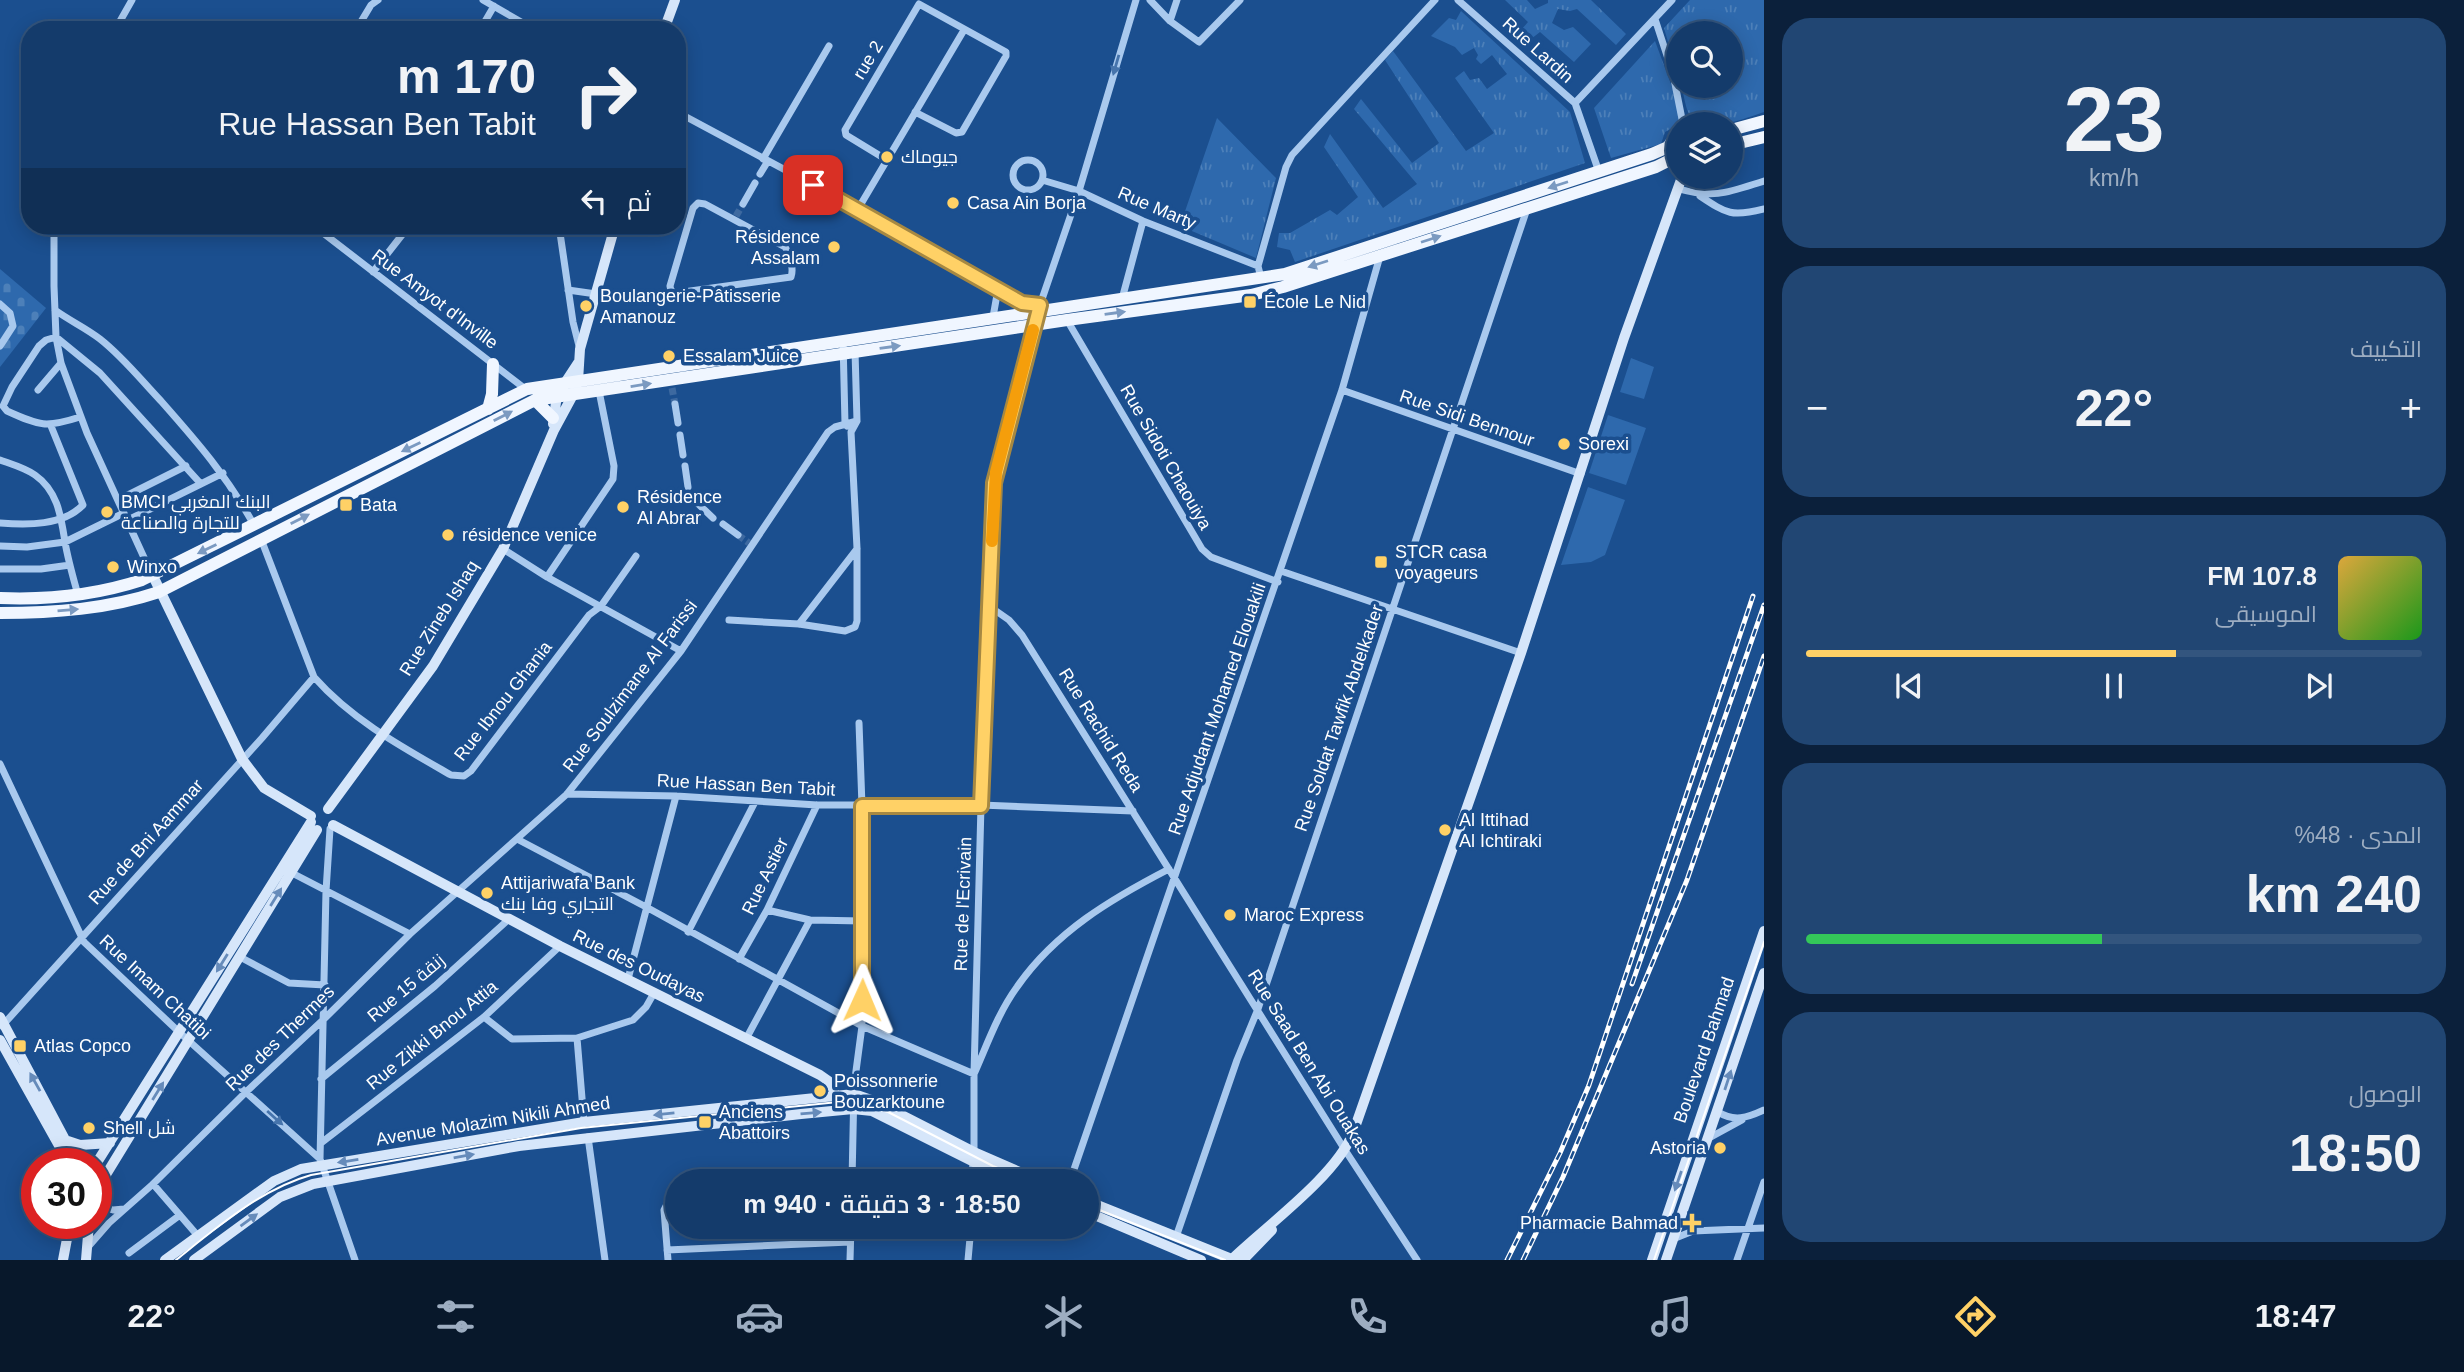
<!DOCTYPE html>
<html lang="ar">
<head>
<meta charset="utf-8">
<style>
  body { margin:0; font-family:Arial,Cairo,sans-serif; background:#214673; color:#f1f3f6; direction:rtl; height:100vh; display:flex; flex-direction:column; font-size:26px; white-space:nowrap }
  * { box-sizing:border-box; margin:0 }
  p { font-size:23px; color:#9dadc1 }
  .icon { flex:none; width:38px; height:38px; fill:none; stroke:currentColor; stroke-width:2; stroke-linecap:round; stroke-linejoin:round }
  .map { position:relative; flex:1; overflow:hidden; direction:ltr }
  .sheet { display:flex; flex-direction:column; gap:18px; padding:18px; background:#0b203b; width:700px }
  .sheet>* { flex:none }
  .top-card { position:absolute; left:21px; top:21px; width:665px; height:214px; border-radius:28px; box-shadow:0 4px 18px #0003,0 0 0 2px #33557e; direction:rtl; background:#143b6b; color:#f1f3f6; overflow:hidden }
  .tools { position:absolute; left:1666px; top:21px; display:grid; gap:14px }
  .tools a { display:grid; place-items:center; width:77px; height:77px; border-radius:50%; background:#143b6b; box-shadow:0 4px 18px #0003,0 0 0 2px #33557e; font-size:35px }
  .speed { position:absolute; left:21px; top:1148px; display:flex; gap:14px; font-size:35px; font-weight:700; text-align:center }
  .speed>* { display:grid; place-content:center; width:91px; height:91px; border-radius:50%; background:#143b6b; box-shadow:0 4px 18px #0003,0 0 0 2px #33557e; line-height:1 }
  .speed .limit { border:10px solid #d22; background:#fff; color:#111 }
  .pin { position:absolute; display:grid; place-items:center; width:60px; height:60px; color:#fff; margin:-30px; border-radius:14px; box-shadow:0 4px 10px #0006 }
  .me { position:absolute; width:77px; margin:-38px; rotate:1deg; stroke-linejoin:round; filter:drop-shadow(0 0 5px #0008) }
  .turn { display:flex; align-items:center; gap:24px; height:147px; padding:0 35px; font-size:32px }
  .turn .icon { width:91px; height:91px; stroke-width:2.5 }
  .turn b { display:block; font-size:49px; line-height:60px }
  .then { display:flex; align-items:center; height:66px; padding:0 35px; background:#0003; gap:14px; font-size:26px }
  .big { font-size:52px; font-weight:600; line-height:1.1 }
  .sheet .card { flex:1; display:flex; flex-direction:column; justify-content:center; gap:10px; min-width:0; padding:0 24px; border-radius:28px; background:#214673 }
  .sheet .dial { align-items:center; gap:0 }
  .dial b { font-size:91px; line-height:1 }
  .song { display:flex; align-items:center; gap:21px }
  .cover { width:84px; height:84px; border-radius:10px; background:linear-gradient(135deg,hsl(40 70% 55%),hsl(120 70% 35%)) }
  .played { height:7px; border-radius:4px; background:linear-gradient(90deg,#ffd166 60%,#33557e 60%) }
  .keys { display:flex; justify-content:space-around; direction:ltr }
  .heat { display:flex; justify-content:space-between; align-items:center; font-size:38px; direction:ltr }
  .charge { height:10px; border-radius:5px; background:linear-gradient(90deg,#34c759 48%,#33557e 0) }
  .trip { position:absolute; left:665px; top:1169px; width:434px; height:70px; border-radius:35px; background:#143b6b; box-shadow:0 4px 18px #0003,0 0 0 2px #33557e; font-weight:600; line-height:70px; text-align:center; direction:rtl }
  .tab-bar { display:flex; height:112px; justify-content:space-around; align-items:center; background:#08182b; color:#9dadc1 }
  .tab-bar .icon { width:49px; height:49px }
  .tab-bar .active { color:#ffd166 }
  .tab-bar b { font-size:32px; color:#f1f3f6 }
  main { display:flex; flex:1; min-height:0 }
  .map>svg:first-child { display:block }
</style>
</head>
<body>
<main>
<section class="sheet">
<div class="card dial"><b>23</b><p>km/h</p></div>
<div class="card"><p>التكييف</p>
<div class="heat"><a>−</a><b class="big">22°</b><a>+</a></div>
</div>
<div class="card">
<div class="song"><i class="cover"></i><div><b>107.8 FM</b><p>الموسيقى</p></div></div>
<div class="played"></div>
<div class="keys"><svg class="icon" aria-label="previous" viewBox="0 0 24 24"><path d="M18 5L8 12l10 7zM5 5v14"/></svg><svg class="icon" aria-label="pause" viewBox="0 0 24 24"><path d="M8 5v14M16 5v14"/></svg><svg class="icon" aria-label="next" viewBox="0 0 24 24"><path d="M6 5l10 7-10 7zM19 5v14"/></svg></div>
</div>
<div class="card"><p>المدى · 48%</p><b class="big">240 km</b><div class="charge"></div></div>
<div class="card"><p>الوصول</p><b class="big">18:50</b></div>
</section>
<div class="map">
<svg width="1764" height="1260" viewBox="0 0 1764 1260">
  <defs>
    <pattern id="grass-tufts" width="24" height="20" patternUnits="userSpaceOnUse" patternTransform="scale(1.75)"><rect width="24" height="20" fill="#2e69ad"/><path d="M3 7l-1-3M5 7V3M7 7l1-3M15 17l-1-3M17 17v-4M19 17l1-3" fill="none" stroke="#4d80b9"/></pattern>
    <pattern id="cemetery-stones" width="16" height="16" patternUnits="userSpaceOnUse" patternTransform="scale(1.75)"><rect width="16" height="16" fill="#2e69ad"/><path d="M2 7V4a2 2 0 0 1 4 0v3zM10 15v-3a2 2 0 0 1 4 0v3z" fill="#4d80b9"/></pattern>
  </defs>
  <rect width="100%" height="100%" fill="#1b4f8f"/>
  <!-- grass -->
  <path fill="url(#grass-tufts)" d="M1505,0H1527L1535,9L1548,3V0H1591L1626,34L1616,45L1577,9L1570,11L1558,9L1552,23L1564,30L1573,27L1591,44L1574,62L1540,32L1527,42L1517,35L1528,22Z
    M1690,0H1764V112C1745,118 1702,137 1689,114C1685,106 1684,94 1681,86H1731V33H1678V76L1664,28Z
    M1461,11L1570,112L1585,163L1295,262L1290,250L1277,247L1279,233H1290L1330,210L1337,215L1358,197L1324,147L1330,134L1383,208L1417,184L1354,109L1361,99L1412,163L1439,143L1385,60L1393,51L1466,151L1494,133L1455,78L1464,71L1470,80L1479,78L1487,89L1507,74L1492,55L1481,64L1476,59L1478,55L1474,48L1462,55L1455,47L1431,36L1449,18L1456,20Z
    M1655,41L1682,114L1676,126L1665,132L1661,144L1611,158L1594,108Z
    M1217,118L1276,178L1256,258L1180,226Z"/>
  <!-- cemetery -->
  <path fill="url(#cemetery-stones)" d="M0,269L46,308L0,367Z"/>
  <!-- garden -->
  <path fill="#2e69ad" d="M1631,358L1654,367L1644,399L1620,392Z
    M1608,415L1646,428L1626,485L1589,473Z
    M1588,487L1625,500L1605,555L1591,562L1561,565Z"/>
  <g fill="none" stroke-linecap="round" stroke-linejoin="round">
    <!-- street-tunnel -->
    <path stroke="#3d69a0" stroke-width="7" stroke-dasharray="7 3.5" stroke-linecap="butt" d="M736,216L743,204
      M672,388L675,404
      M738,535L749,543"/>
    <!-- street -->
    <path stroke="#a9c9ee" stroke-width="7" d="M483,0L535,30
      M1150,0L1170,21L1199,42L1240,0
      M1458,0L1575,103L1599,172
      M1655,19L1673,74L1683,124
      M1170,21L1177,0
      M115,30L132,0
      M356,30L371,5L378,0
      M480,30L494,6
      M1575,103L1672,0
      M677,112L858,209L1022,303L1040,305L1039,312
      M763,159L829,46
      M887,160L846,135L845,130L919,4L1006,52V56L962,132L956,133L915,112
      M1013 175a15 15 0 1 1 30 0a15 15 0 1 1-30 0Z
      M760,174L768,161
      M1042,180L1079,191L1143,221L1258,266
      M1679,189C1715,199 1729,192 1764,181
      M1700,196C1727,214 1732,217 1764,209
      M698,203L705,204L785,247C790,254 794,269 791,277L676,293L671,291L670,286L693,208Z
      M743,204L755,183
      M858,209L964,30
      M54,226V286L56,337L61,363L87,433L152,575
      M314,226L528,391
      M559,226L573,322L579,346
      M373,272L409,226
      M1261,278L1258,266L1286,167L1292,155L1435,0
      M568,290L596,294
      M1122,299L1143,221
      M0,304L10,313L13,326L0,346
      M1040,305L1079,191L1136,0
      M55,310C70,321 86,328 100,339C123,357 141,380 161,401C199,444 226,475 254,525
      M993,317L998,289
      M1067,320L1202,549L1211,557L1278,582
      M843,340L845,424L847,426
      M38,390L61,363
      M1342,390L1581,474
      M675,404L678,423
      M80,417C46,428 40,426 7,411L3,406L12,387L39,346L46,340L56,337L100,373L201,484
      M680,435L683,455
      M0,460C11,464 25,468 35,475C58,491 61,517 65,542C68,560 73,577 78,595
      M685,466L688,487
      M693,499L713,518
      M118,500L186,466
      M128,520L223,473
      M0,523C27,525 63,526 83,505L51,426
      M723,524L738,535
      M261,539L314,677C352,720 402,747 451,775L464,776L471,771L589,615L601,606L636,556
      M0,546L27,547L65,542L124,513
      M503,549L547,577L681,651
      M0,569H41L70,565
      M1281,571L1521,653
      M547,577L613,479L614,466L599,391
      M989,606L1009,620L1022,635L1345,1150L1417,1260
      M729,620L799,624L845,631L855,627L857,621V548L851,432L857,421L855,351
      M799,624L857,549
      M0,764L84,942L179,1032L320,1159
      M567,794L676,796L817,805H981L1133,811
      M330,829L326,891L320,1159L355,1260
      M517,839L648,908L862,1026L974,1074C987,1045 998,1013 1017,987C1055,932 1111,899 1169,869
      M292,873L410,934
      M767,910L810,920L863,921
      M688,932L755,802
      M240,957L289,983L325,985
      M739,959L767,910L817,805
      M628,979L676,796
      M484,1017L512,1039L577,1038L633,1020L646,1007L654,993
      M2,1026L262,738L314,677
      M577,1038L584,1122
      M746,1039L810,920
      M321,1079L435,986L509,919
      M1718,1112C1734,1122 1747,1118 1764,1110
      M588,1137L605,1260
      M1709,1138L1742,1120
      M321,1143L484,1017L560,946
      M974,1152V1074L981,805L994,483L1035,324
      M852,1181L854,1086L862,1026V806L859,723
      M972,1181L973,1162
      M1070,1181L1342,390L1380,256
      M153,1184L198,1236
      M96,1205L113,1210L124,1209
      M1176,1237L1237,1060L1258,1009L1527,209
      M1673,1239L1693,1231L1764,1228
      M88,1247L109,1223L153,1184L246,1092L324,1019L410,934L567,794L681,651L828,432L835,427L857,421
      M667,1250L850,1242
      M129,1253L180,1215
      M668,1260L664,1210L668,1202L677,1200
      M850,1260L851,1227
      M968,1260L971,1227
      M1737,1260L1764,1182"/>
    <!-- secondary -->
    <path stroke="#d6e6fa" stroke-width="10" d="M664,30L675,0
      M553,424L557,395L578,363
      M153,576L242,759L264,788L311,816
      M328,809L433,666L503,549L554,430L574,393L578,381L580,349L615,226
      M333,825L560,946L820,1075L830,1082L836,1096
      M0,1017L78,1164
      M0,1040L61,1149L66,1164
      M68,1141L80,1145L110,1143
      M96,1164L311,822
      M96,1191L317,830
      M1087,1201L1234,1260
      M1087,1212L1201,1260
      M63,1260L70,1223
      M86,1260L89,1223
      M165,1260L274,1181L301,1169L584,1122L854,1094L874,1101L974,1152L1040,1181
      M194,1260L280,1197L313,1184L519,1146L801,1114L853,1109L872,1111L1012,1181
      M1231,1260C1266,1226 1335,1177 1353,1133L1521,653L1624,338L1682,177
      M1243,1260L1272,1230
      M1652,1260L1764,931
      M1666,1260L1764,973"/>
    <!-- primary -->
    <path stroke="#f0f6ff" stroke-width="12" d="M1731,130L1764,121
      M1731,145L1764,137
      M535,400L553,418
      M488,409L492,394L493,364
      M0,598C49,600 96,595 142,580L527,389L1285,274L1652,154L1668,147L1672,141L1678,138
      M0,613C54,613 108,609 159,592L535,400L1067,320L1251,295L1283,287L1656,167L1674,158"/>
    <!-- tram -->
    <path stroke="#fff" stroke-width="2" d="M1087,1205L1225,1260
      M176,1260C216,1228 261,1189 311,1175L581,1128L848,1101L888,1112L993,1166L1029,1181
      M1654,1260L1764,942"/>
    <defs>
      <path id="rail" d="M1632,984L1764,605
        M1507,1260L1560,1153L1589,1085L1753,596
        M1523,1260L1563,1177L1687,880L1764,656"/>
    </defs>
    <!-- rail casing -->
    <use href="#rail" stroke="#fff" stroke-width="5"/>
    <!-- rail -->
    <use href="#rail" stroke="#1b4f8f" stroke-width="2.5" stroke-dasharray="8" stroke-linecap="butt"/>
  </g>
  <!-- one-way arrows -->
  <defs><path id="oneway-solid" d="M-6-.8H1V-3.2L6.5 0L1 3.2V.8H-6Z" transform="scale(1.75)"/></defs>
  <g fill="#4674ac">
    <use href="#oneway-solid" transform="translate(1116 65) rotate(106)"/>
    <use href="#oneway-solid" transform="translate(275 1118) rotate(42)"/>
  </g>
  <g fill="#7b9ac1">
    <use href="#oneway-solid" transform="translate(1558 185) rotate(162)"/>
    <use href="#oneway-solid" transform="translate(1431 239) rotate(-18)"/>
    <use href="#oneway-solid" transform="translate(1318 264) rotate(162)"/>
    <use href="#oneway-solid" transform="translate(1115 313) rotate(-8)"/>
    <use href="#oneway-solid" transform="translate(890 347) rotate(-8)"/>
    <use href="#oneway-solid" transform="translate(641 385) rotate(-9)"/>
    <use href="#oneway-solid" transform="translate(503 416) rotate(-27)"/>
    <use href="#oneway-solid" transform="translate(411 447) rotate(154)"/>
    <use href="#oneway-solid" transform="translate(300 519) rotate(-27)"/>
    <use href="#oneway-solid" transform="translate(207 549) rotate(154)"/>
    <use href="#oneway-solid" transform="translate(68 610) rotate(-5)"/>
  </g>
  <g fill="#668bba">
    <use href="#oneway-solid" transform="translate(276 897) rotate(-58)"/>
    <use href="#oneway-solid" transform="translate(222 963) rotate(122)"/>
    <use href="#oneway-solid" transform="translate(1728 1080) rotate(-72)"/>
    <use href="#oneway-solid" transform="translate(35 1082) rotate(-119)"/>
    <use href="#oneway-solid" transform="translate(158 1091) rotate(-58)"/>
    <use href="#oneway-solid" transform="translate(811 1113) rotate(-5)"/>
    <use href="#oneway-solid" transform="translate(664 1114) rotate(174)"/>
    <use href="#oneway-solid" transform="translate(464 1156) rotate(-10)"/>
    <use href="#oneway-solid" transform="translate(348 1161) rotate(171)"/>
    <use href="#oneway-solid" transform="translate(1678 1181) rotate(109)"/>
    <use href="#oneway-solid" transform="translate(249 1220) rotate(-36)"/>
  </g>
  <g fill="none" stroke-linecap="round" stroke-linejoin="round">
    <defs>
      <path id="route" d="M813,185L1022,303L1040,305L994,483L981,806H862V1000"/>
    </defs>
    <!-- route casing -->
    <use href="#route" stroke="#a68842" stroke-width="18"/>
    <!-- route -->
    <use href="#route" stroke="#ffd166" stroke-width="12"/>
    <!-- slow -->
    <path stroke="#f59e0b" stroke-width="12" d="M992,541L996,472L1033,330"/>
  </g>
  <!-- markers -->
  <g fill="#ffd166" stroke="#1b4f8f" stroke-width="2.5">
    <circle cx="887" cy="157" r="7"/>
    <circle cx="953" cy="203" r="7"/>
    <circle cx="834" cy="247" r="7"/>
    <rect x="1243" y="295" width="14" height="14" rx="3.5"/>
    <circle cx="586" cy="306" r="7"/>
    <circle cx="669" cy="356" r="7"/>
    <circle cx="1564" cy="444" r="7"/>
    <rect x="339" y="498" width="14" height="14" rx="3.5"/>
    <circle cx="623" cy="507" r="7"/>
    <circle cx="107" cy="512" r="7"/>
    <circle cx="448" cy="535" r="7"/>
    <rect x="1374" y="555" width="14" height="14" rx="3.5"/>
    <circle cx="113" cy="567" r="7"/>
    <circle cx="1445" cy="830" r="7"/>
    <circle cx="487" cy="893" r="7"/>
    <circle cx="1230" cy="915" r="7"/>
    <rect x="13" y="1039" width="14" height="14" rx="3.5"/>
    <circle cx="820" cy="1091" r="7"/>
    <rect x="698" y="1115" width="14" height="14" rx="3.5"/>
    <circle cx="89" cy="1128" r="7"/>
    <circle cx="1720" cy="1148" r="7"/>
    <path d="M1688.5 1212.5h7v7h7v7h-7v7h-7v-7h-7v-7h7z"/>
  </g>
  <g text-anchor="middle" stroke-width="7" stroke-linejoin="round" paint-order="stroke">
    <!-- street labels -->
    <g font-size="18" fill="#fff" stroke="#1b4f8f">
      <text transform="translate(1538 50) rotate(42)" y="6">Rue Lardin</text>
      <text transform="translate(868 60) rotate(-59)" y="6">rue 2</text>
      <text transform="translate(1157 208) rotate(23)" y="6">Rue Marty</text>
      <text transform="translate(435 299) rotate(37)" y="6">Rue Amyot d'Inville</text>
      <text transform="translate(1467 418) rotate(19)" y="6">Rue Sidi Bennour</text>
      <text transform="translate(1166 457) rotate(60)" y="6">Rue Sidoti Chaouiya</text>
      <text transform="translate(439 618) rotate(-58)" y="6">Rue Zineb Ishaq</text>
      <text transform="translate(630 686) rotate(-53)" y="6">Rue Soulzimane Al Farissi</text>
      <text transform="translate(503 701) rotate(-52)" y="6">Rue Ibnou Ghania</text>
      <text transform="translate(1217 709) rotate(-71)" y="6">Rue Adjudant Mohamed Elouakili</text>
      <text transform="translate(1339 718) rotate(-71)" y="6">Rue Soldat Tawfik Abdelkader</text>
      <text transform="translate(1101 730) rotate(58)" y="6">Rue Rachid Reda</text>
      <text transform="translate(746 785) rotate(3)" y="6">Rue Hassan Ben Tabit</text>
      <text transform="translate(146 842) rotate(-48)" y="6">Rue de Bni Aammar</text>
      <text transform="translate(765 876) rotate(-64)" y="6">Rue Astier</text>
      <text transform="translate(963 904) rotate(-88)" y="6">Rue de l'Ecrivain</text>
      <text transform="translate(639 966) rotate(26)" y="6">Rue des Oudayas</text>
      <text transform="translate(155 987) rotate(43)" y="6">Rue Imam Chatibi</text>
      <text transform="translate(406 988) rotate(-40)" y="6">Rue 15 زنقة</text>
      <text transform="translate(432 1035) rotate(-39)" y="6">Rue Zikki Bnou Attia</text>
      <text transform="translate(280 1038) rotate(-44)" y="6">Rue des Thermes</text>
      <text transform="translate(1704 1050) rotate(-71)" y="6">Boulevard Bahmad</text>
      <text transform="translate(1309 1062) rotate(58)" y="6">Rue Saad Ben Abi Ouakas</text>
      <text transform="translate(493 1121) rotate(-9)" y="6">Avenue Molazim Nikili Ahmed</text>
    </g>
    <!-- poi labels -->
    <g font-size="18" fill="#fff" stroke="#1b4f8f" text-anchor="start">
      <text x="901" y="163">جيوماك</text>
      <text x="967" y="209">Casa Ain Borja</text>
      <text x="820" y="243" text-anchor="end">Résidence<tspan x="820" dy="21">Assalam</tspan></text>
      <text x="600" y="302">Boulangerie-Pâtisserie<tspan x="600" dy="21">Amanouz</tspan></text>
      <text x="1264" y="308">École Le Nid</text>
      <text x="683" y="362">Essalam Juice</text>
      <text x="1578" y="450">Sorexi</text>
      <text x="637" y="503">Résidence<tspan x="637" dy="21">Al Abrar</tspan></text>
      <text x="121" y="508">BMCI البنك المغربي<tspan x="121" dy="21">للتجارة والصناعة</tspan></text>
      <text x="360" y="511">Bata</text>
      <text x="462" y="541">résidence venice</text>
      <text x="1395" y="558">STCR casa<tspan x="1395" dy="21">voyageurs</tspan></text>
      <text x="127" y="573">Winxo</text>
      <text x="1459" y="826">Al Ittihad<tspan x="1459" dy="21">Al Ichtiraki</tspan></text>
      <text x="501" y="889">Attijariwafa Bank<tspan x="501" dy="21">التجاري وفا بنك</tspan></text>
      <text x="1244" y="921">Maroc Express</text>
      <text x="34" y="1052">Atlas Copco</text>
      <text x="834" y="1087">Poissonnerie<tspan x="834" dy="21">Bouzarktoune</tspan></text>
      <text x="719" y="1118">Anciens<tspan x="719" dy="21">Abattoirs</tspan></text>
      <text x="103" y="1134">Shell شل</text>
      <text x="1706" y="1154" text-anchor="end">Astoria</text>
      <text x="1678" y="1229" text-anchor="end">Pharmacie Bahmad</text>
    </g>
  </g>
</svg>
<div class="tools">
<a><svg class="icon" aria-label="search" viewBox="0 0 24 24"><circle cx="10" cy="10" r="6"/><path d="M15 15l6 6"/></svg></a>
<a><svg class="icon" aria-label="layers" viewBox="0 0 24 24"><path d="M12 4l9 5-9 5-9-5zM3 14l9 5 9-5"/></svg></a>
</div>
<div class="speed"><div class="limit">30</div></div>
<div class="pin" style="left:813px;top:185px;background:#d93025"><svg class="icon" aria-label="arrive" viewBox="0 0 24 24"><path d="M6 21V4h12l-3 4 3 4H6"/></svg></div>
<svg class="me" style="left:862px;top:1000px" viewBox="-20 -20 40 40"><path d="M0-17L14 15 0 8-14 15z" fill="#ffd166" stroke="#fff" stroke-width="4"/></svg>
<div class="trip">18:50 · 3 دقيقة · 940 m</div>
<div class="top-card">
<div class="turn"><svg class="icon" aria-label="right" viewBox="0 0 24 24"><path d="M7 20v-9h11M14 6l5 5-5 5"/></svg><div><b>170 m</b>Rue Hassan Ben Tabit</div></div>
<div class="then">ثم<svg class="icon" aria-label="left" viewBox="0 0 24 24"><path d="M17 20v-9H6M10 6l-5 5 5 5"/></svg></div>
</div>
</div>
</main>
<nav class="tab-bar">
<b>18:47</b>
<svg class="icon active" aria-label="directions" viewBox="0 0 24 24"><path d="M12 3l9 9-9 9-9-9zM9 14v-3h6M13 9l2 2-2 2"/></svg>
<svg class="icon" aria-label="music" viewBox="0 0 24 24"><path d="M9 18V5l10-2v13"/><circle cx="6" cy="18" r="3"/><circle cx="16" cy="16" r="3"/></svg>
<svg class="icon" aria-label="phone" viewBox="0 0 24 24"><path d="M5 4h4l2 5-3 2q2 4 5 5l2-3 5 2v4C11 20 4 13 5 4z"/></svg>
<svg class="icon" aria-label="climate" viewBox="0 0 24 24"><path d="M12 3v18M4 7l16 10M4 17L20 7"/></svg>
<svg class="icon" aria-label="car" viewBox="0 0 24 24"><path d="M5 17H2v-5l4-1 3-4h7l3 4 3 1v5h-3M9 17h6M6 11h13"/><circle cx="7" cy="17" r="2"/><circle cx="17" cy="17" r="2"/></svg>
<svg class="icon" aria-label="filters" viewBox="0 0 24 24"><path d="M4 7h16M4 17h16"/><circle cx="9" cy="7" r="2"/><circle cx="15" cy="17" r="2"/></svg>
<b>22°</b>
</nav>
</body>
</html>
